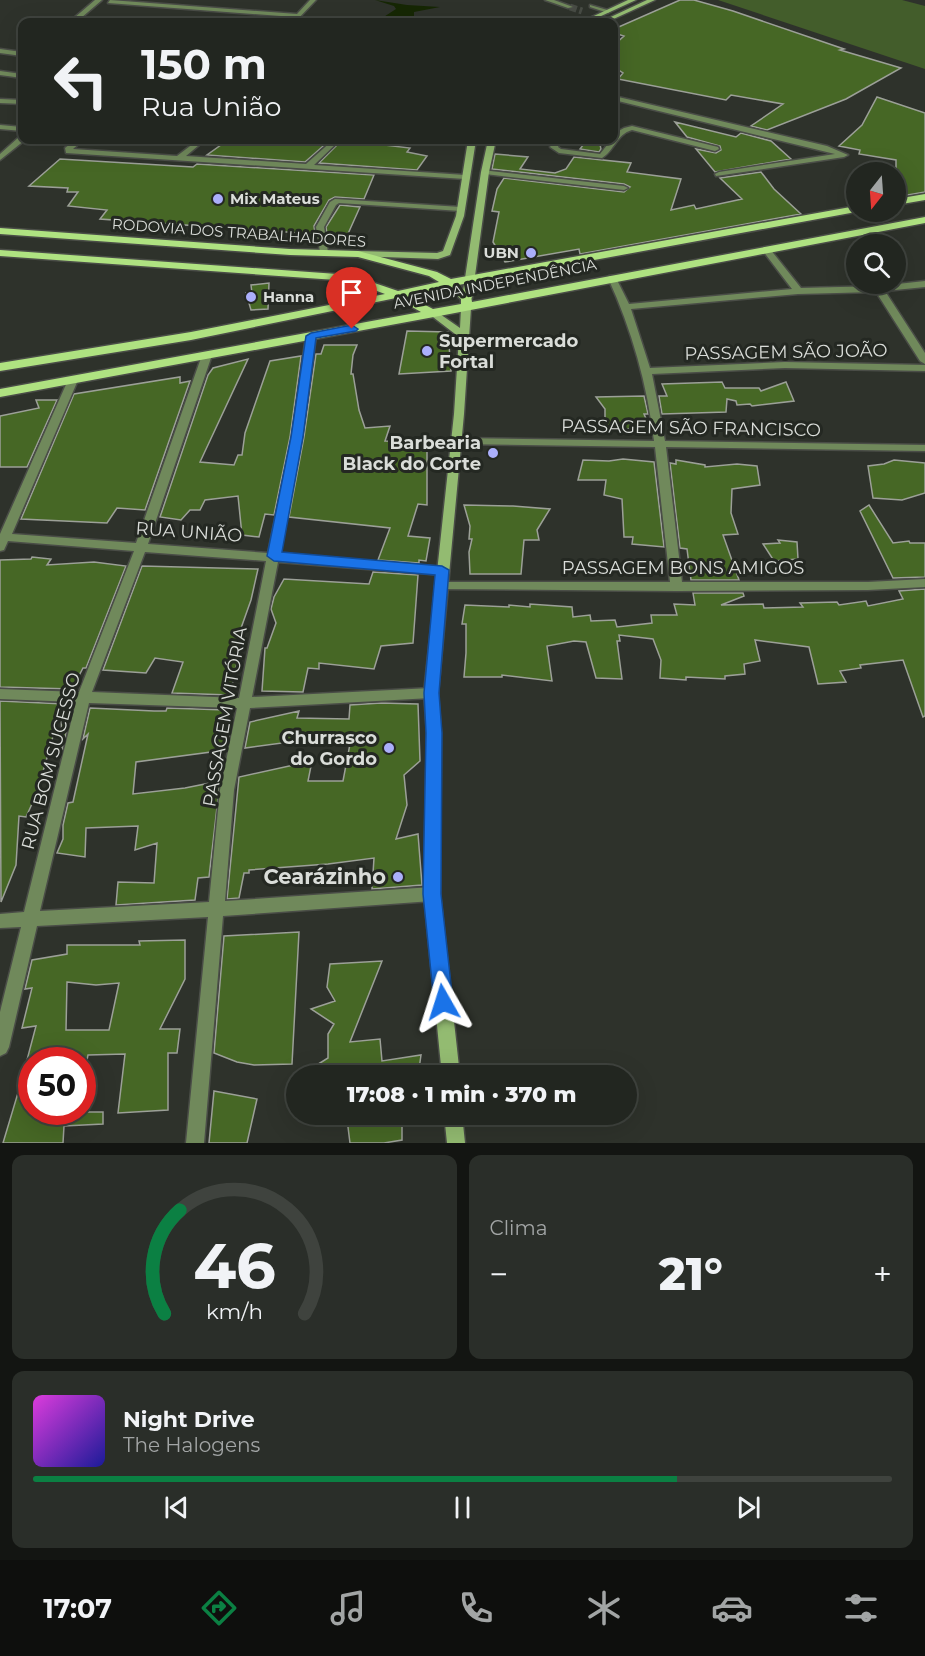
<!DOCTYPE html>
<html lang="pt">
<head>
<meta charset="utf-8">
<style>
  body { margin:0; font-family:Montserrat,sans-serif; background:#2a2e29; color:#f1f3f6; height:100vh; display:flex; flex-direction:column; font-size:22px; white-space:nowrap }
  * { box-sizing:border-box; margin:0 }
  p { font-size:20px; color:#a2a5a5 }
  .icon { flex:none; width:33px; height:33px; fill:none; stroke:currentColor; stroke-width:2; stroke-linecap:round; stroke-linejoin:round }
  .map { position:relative; height:1143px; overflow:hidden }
  .details { display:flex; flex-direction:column; gap:12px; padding:12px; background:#131512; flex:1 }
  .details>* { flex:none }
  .banner { position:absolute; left:18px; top:18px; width:600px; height:126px; border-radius:12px; box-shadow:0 6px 24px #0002,0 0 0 2px #3f433e; background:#222620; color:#f1f3f6; overflow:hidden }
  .needle { width:39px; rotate:197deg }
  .tools { position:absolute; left:846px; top:162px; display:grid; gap:12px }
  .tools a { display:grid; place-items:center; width:60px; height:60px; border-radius:50%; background:#222620; box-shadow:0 6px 24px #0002,0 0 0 2px #3f433e; font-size:30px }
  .speed { position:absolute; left:18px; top:1047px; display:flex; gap:12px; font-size:30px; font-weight:700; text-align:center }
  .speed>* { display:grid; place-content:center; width:78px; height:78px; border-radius:50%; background:#222620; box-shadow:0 6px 24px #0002,0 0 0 2px #3f433e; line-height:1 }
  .speed .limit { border:9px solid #d22; background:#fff; color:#111 }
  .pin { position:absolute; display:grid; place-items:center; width:51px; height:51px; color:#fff; margin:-62px -26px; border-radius:50% 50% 50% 0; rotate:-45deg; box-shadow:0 0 6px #0007 }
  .pin .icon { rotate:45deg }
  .me { position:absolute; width:66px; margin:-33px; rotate:354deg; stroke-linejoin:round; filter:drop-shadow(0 0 4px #0008) }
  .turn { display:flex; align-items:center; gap:21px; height:126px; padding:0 24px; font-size:27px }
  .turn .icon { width:78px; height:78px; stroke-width:2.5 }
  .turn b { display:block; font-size:42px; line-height:51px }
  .big { font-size:45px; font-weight:800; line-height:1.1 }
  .details .card { flex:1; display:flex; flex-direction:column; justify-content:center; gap:9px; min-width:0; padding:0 21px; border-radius:12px; background:#2a2e29 }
  .details .dial { align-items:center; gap:0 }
  .dial svg { height:156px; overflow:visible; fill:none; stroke:#3f433e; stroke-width:7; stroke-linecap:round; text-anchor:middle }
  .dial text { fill:#f1f3f6; stroke:none }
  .song { display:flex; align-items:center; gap:18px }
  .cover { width:72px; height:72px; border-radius:9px; background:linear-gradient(135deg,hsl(300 70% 55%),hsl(240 70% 35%)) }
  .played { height:6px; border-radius:3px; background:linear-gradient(90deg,#0b8043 75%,#3f433e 75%) }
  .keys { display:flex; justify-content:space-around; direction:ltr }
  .heat { display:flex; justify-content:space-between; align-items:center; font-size:33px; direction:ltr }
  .details .tiles { flex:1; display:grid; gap:12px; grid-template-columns:1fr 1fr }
  .card:last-child { grid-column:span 2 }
  .trip { position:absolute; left:286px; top:1065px; width:351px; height:60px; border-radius:30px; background:#222620; box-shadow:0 6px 24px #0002,0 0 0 2px #3f433e; font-weight:800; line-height:60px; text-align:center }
  .tabs { display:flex; height:96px; justify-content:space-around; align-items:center; background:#0e0f0d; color:#a2a5a5 }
  .tabs .icon { width:42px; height:42px }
  .tabs .selected { color:#0b8043 }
  .tabs b { font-size:27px; color:#f1f3f6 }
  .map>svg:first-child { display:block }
</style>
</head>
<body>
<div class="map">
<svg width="925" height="1143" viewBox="0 0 925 1143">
  <rect width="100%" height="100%" fill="#2e322b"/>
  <!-- green -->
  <path fill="#435d2b" d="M718,0H902L925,6V69Z"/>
  <!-- water -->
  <path fill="#162704" d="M375,0L407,5L440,7L414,12V17L409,22H376L396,9L394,6Z"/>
  <!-- building -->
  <path fill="#466725" stroke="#9ca098" stroke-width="1.5" fill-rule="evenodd" d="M680,0H694L733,11L844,49L840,50L901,68L846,99L767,130L751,126L783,104L731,95L726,100L618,79L623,73L614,67V45L624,36L614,33V29Z
    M877,97L925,113V192L896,197V160L859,154L860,150L839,146L862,125Z
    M675,122L736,137L741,133L771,141L791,159L715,172L696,149L716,153L721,150L720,146L687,137Z
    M228,140H330L305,162L207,155Z
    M342,140L410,148L407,152L427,156L417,170L319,163Z
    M587,140H599L601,149L599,152L580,149Z
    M495,154L528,157L520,169L555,173L566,169L574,157L631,163L627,172L681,179L671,210L694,205L696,209L742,199L720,178L761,172L774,189L801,214L580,254L579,249L505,262L493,242L499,212L492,211L497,189L504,178L624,192L630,187L624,184L492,169Z
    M60,159L193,167L197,164L374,175L364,199L335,197L329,200L314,226L315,234L100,219L107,210L68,206L78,192H67L68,188L29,186Z
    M340,205L360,207L347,236L327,234L326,227Z
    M269,283L268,309L251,310L246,293H252L251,285Z
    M407,331L448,332L451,371L399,374Z
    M324,345H357L353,355L351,374H353L359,410L365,428L390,426L385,441L427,442V505L418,504L408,536L430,538L426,561L419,560V563L378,560L390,528L289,517L304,437L316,354H321Z
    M301,356L290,437L274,515L265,514L259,537L242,535L238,496L205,500L200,510H190L181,520L160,517L208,375L213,368L248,359L200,462L234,465L238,455H242L245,433L270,361Z
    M180,377V383L190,381L145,510L117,508L107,523L21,519L74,394Z
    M722,382L725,388H759L761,391L786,382L794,401L752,406L750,404L737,405L736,401L727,399L726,412L662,414L659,396H667L662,384Z
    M644,396L648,414H644L650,428L605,430V409L596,397Z
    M36,400H57L27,467H0V416L39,408Z
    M623,459L654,462L664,547L632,544L633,537H624L622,499L604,495L606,480H578L583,460L609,461Z
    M676,460L705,465V467L737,464L757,466L760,485L732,489L731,513L738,534L723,535L739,580H691L687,549L680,548L670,463L676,464Z
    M894,460L925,463V493L902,500L873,498L868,466L884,464Z
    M464,505L513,506L550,509L537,530L539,540H524L521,574H470L469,552L472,539H469L470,526Z
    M869,505L893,543L909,541L910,543H925V577L893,578L860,511Z
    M778,540L797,542L798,559L774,561L763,544L780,543Z
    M32,557L51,559L47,565L94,562L126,566L86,668H83L72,689L0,687V560L31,559Z
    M142,566L258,569L251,600L235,645H241L230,695L172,693L183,662L155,658L146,673L103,670Z
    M373,572L418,575L413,643L381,646L374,669L319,663V669L308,668L303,692L262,691L265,648H267L276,623L271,609L274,597L284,579L369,584Z
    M925,589V716L923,717L903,660L860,665L861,668L840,671L846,682L818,684L809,647L755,640L760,661L744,664L745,674L725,676V679L686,677V680L660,678L661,660L653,639L619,635L620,641H617L622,679L596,678L586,642L574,641L547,646L552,681L502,675V677H464L466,653V624H462L465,605L509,607V605L530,607V604L572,607L573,617L590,615L591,621L615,620L617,627L652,623L651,615H677L674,604L695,605L693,593H743L744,596L721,605L763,604L764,608L803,607L800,603L837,602L839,605L866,601L868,606L903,599L899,591Z
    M0,701L65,704L62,707H72L62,750L61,708L37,793L26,817L19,816L16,865L1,902Z
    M381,703L418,704L420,761L404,775L407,805L396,839L418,834L422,885L372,889L374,858L328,864L249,870V873H244L239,898L227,899L239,777L312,761L308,781H343L350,744H320L319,738L245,748L250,722L299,711L297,718L349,719L350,705Z
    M90,708L154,711H166L167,708L226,710L223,727L231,726L226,750L136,762L133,794L185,788L220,781L209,877L198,878L195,900L116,905L118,882L154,883L157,843L135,850L138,826L86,828L85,857L57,853L63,839V825L68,803L73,802L88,734L83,739Z
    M299,932L292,1064L254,1065L237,1062L214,1053L224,936Z
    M185,940V979L160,1029H180L177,1053H168V1110L118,1113L125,1054L88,1055L87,1060H27L36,1026L22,1028L32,988L25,989L32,960L67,954V945H140L139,941ZM67,982L96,985L119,983L109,1030H66Z
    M382,961L350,1042L380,1039L382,1061L421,1055L418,1076H299L328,1058V1034L334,1024L311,1009L335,1001L327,987L330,964Z
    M26,1066L32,1067V1112H103V1124L64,1126L63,1143H3Z
    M214,1091L257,1099L247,1143H209Z
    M402,1115V1140L384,1143H350L347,1119Z"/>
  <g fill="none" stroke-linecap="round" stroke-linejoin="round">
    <!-- street-tunnel -->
    <path stroke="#484c45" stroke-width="7" stroke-dasharray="7 3" stroke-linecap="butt" d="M570,7L582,11"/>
    <defs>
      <path id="lane" d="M614,96L827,146L848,155L844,157L716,176L715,174L719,172L835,154L614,100Z
        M632,126L718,147L719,149L715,151L632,130C617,134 614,151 602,158L559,153L550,147L555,140H561L558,147L561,149L600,154L611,140H614L615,133L624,128Z
        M335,199L461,207L465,209L461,211L339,203L336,205L324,227L328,252L324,255L320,252L316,227L330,202Z"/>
      <path id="street" d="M95,0H102L81,18L93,22L74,20V18Z
        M110,0L297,14L310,0H316L295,22L291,21L294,17L108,3Z
        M545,0H554L573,7L568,8Z
        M590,5L611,11L608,13L590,7Z
        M0,49L22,52V56L0,53Z
        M0,71L22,74V78L0,75Z
        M0,99L22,100V104L0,103Z
        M0,125L22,127V131L0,129Z
        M19,137H22V140H25L0,160V154Z
        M75,140H83L73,149L177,156L198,140H205L186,156L306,164L333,140H340L314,165L465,175L469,177L465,179L66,153L65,148Z
        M482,170L624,186L628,188L624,190L485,174H482Z
        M767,248L770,249L801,288L879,286L925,281V287L885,291L925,353V364L920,361L876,292L798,294L631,309L650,368L785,362L925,365V371L785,368L652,374L665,441L925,445V451L666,447L682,582H868L925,579V587L868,590L677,591L437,589L435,586L441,582H670L655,447L456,444L451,441L456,438L654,441C647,384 632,330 608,278L609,276H615L629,304L792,289L763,251Z
        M311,333L316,336L302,437L280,554L443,567L449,571L443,575L278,562L252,697L431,688L436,689L438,693L436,697L431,698L250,708L234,790L225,901L432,887L437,889L440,894L437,899L432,901L223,916L204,1143H186L208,917L37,926L9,1047L6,1053L0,1056V1012L21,927L0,928V914L24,912L76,702L0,699V689L79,692L134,551L8,541L4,550L0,551V534L68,380L73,377L78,380L12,534L136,543L202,355L207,352L212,355L148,544L268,553L292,437L306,336ZM145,552L266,561L239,698L92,692ZM89,703L237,708L220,790L209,902L40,911Z"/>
      <path id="secondary" d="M628,0H636L588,22H581Z
        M647,0H655L607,22H600Z
        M468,140H476L464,216L450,255L438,259L355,256L354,254L358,251L437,253L443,251L456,216Z
        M488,140H496L489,172L472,298L467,301L462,298L481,172Z
        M466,305L471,308L464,414L438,693L441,733L440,894L460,1076H442L424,894L427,733L424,693L454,414L459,337L429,314L434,311L437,312L460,328L461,308Z
        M444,1114H462L465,1143H447Z"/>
      <path id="primary" d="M925,194V200L896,205V199Z
        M856,206L858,212H856L458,285L471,296L472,302L925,217V223L434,317L0,397V389L421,312L396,298L191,340L0,371V363L191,332L385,294L350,281L0,256V250L351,275L398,291L439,282L429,276L358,257L290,255L0,234V228L290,249L358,251L437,272L451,279ZM447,287L461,299V304L433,309L408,296Z"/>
    </defs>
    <!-- lane casing -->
    <use href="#lane" stroke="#4a4d47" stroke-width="3"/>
    <!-- street casing -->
    <use href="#street" stroke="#4a4d47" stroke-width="3"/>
    <!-- secondary casing -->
    <use href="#secondary" stroke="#4a4d47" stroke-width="3"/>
    <!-- primary casing -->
    <use href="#primary" stroke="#4a4d47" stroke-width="3"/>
    <!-- lane -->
    <use href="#lane" fill="#70895b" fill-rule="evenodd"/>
    <!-- street -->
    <use href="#street" fill="#70895b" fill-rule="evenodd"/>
    <!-- secondary -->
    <use href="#secondary" fill="#93bb71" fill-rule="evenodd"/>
    <!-- primary -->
    <use href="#primary" fill="#afe281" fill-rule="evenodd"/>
  </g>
  <!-- route -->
  <path fill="#1a73e8" stroke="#114b97" stroke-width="1.5" d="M352,325L358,329L356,331L316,338L303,437L282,552L442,566L449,570L439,693L442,733L441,894L453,1002L450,1009L443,1011L437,1009L434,1002L423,894L426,733L424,693L435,575L274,561L267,556L291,437L306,336L311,333Z"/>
  <!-- markers -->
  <g fill="#abaffb" stroke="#242822" stroke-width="2">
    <circle cx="218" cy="199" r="6"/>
    <circle cx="531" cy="253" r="6"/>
    <circle cx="251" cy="297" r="6"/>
    <circle cx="427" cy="351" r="6"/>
    <circle cx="493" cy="453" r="6"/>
    <circle cx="389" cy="748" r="6"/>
    <circle cx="398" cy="877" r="6"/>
  </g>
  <g text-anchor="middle" stroke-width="6" stroke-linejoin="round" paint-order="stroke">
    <!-- far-poi labels -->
    <g font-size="15" font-weight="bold" fill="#daddd9" stroke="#242822" text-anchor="start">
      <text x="230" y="204">Mix Mateus</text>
      <text x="519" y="258" text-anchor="end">UBN</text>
      <text x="263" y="302">Hanna</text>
    </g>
    <!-- far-street labels -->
    <g font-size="15" fill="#daddd9" stroke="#242822">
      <text transform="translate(239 233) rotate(4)" y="5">RODOVIA DOS TRABALHADORES</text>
      <text transform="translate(495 284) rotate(-11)" y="5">AVENIDA INDEPENDÊNCIA</text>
    </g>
    <!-- poi labels -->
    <g font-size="18" font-weight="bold" fill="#daddd9" stroke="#242822" text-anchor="end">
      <text x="439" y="347" text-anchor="start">Supermercado<tspan x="439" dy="21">Fortal</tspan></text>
      <text x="481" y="449">Barbearia<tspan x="481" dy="21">Black do Corte</tspan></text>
      <text x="377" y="744">Churrasco<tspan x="377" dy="21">do Gordo</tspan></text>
    </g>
    <!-- street labels -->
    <g font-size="18" fill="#daddd9" stroke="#242822">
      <text transform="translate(786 352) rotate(-1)" y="6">PASSAGEM SÃO JOÃO</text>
      <text transform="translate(691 428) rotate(1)" y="6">PASSAGEM SÃO FRANCISCO</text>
      <text transform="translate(189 532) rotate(4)" y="6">RUA UNIÃO</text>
      <text x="683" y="574">PASSAGEM BONS AMIGOS</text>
      <text transform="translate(225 717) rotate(-80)" y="6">PASSAGEM VITÓRIA</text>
      <text transform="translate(51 761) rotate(-75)" y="6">RUA BOM SUCESSO</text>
    </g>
    <!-- near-poi labels -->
    <g font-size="21" font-weight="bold" fill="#daddd9" stroke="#242822" text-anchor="end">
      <text x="386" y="884">Cearázinho</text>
    </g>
  </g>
</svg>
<div class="tools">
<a><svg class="needle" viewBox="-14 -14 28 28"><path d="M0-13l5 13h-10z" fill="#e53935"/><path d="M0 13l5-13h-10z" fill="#a2a5a5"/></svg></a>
<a><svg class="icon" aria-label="search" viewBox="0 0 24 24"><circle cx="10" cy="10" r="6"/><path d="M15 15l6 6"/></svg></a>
</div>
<div class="speed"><div class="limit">50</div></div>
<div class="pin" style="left:352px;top:329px;background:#d93025"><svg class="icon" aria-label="arrive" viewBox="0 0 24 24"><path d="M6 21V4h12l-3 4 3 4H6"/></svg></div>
<svg class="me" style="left:443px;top:1002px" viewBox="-20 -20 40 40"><path d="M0-17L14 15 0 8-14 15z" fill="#1a73e8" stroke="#fff" stroke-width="4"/></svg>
<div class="trip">17:08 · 1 min · 370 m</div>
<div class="banner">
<div class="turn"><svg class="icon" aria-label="left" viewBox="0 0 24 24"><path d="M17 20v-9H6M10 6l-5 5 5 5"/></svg><div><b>150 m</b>Rua União</div></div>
</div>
</div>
<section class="details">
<div class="tiles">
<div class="card dial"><svg viewBox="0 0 100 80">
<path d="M14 69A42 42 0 1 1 86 69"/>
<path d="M14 69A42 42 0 0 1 22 16" stroke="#0b8043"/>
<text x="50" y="56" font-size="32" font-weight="700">46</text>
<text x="50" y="72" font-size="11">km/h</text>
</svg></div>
<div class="card"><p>Clima</p>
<div class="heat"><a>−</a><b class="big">21°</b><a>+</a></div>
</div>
<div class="card">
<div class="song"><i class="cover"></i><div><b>Night Drive</b><p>The Halogens</p></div></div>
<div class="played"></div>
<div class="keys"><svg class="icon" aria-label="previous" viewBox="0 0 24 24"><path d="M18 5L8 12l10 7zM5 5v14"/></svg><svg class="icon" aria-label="pause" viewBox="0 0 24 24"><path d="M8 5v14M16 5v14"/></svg><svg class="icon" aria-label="next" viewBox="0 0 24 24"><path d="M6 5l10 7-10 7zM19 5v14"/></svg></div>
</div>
</div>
</section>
<nav class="tabs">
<b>17:07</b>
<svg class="icon selected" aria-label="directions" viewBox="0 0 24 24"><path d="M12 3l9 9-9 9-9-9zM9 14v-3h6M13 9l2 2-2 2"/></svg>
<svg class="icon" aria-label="music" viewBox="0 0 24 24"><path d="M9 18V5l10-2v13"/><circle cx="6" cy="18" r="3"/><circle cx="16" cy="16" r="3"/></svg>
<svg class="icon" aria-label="phone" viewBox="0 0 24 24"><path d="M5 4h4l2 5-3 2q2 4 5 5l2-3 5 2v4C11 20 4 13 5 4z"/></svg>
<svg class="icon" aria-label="climate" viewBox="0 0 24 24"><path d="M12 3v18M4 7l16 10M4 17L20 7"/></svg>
<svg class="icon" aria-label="car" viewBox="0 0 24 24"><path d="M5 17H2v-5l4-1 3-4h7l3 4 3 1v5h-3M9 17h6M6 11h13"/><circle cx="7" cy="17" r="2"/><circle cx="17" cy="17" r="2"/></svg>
<svg class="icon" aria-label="filters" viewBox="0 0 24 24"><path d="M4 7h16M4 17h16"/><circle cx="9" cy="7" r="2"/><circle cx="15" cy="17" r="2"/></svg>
</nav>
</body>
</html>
